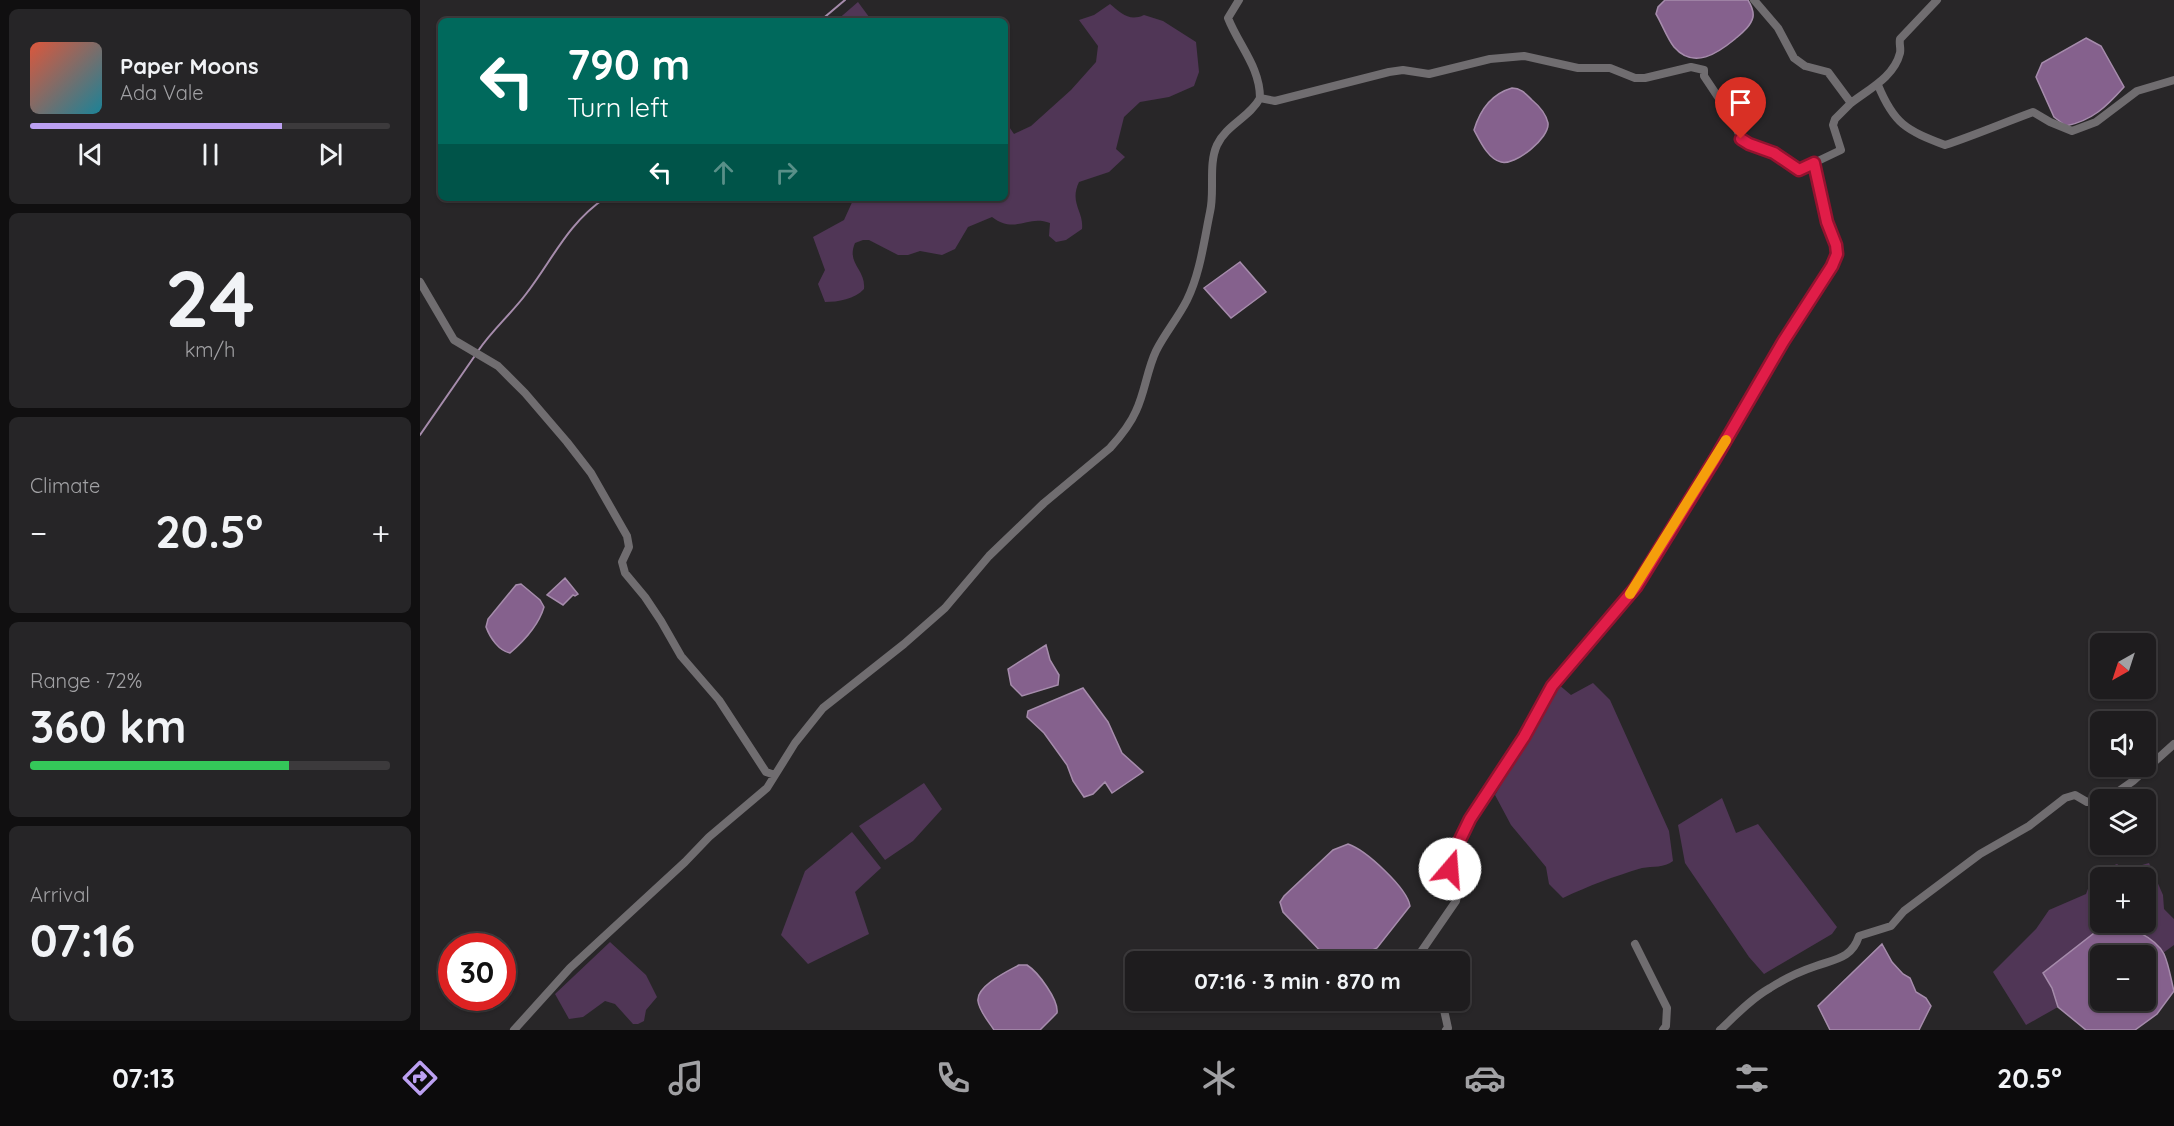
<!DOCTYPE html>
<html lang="en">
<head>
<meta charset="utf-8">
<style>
  body { margin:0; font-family:Quicksand,sans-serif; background:#262527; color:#f1f3f6; height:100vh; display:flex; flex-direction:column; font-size:22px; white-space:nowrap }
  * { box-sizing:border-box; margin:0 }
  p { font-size:20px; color:#a1a1a4 }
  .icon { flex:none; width:33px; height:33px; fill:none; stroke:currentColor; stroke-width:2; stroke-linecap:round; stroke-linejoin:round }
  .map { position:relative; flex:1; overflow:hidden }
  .sheet { display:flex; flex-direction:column; gap:9px; padding:9px; background:#100f10; width:420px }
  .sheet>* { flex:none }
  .hud { position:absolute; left:18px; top:18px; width:570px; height:183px; border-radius:9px; box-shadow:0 2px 4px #0004,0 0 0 2px #3c3a3c; background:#00695c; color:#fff; overflow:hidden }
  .needle { width:39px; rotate:219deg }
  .controls { position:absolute; left:1670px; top:633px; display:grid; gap:12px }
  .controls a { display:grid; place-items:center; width:66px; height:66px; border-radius:9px; background:#1e1c1e; box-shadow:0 2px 4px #0004,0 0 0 2px #3c3a3c; font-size:30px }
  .speed { position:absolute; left:18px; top:933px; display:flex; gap:12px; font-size:30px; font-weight:700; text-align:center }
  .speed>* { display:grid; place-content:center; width:78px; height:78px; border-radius:50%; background:#1e1c1e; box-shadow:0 2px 4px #0004,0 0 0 2px #3c3a3c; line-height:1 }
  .speed .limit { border:9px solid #d22; background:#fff; color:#111 }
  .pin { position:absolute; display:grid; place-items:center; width:51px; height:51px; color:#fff; margin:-62px -26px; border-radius:50% 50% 50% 0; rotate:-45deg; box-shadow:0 0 6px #0007 }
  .pin .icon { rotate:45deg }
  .me { position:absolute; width:66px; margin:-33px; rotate:18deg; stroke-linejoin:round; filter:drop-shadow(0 0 4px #0008) }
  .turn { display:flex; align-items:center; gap:21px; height:126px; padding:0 30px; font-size:27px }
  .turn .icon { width:78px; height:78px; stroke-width:2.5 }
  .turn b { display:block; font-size:42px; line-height:51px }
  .lanes { display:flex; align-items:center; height:57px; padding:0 30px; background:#0003; justify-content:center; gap:30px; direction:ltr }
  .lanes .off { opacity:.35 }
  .big { font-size:45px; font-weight:700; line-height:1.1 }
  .sheet .card { flex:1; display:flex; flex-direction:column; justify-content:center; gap:9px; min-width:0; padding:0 21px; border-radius:9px; background:#262527 }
  .sheet .dial { align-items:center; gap:0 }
  .dial b { font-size:78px; line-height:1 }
  .song { display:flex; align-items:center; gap:18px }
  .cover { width:72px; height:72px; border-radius:9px; background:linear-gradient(135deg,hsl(10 70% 55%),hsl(190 70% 35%)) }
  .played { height:6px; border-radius:3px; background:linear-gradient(90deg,#bca0f2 70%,#3c3a3c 70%) }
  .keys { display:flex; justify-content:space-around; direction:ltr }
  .heat { display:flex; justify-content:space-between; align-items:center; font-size:33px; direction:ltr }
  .charge { height:9px; border-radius:4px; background:linear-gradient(90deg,#34c759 72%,#3c3a3c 0) }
  .trip { position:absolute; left:705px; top:951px; width:345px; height:60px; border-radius:9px; background:#1e1c1e; box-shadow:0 2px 4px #0004,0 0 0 2px #3c3a3c; font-weight:700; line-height:60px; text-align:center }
  .tabs { display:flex; height:96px; justify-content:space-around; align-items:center; background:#0c0b0c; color:#a1a1a4 }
  .tabs .icon { width:42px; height:42px }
  .tabs .current { color:#bca0f2 }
  .tabs b { font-size:27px; color:#f1f3f6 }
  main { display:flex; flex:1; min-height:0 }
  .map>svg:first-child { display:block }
</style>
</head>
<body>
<main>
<section class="sheet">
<div class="card">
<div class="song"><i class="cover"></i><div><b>Paper Moons</b><p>Ada Vale</p></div></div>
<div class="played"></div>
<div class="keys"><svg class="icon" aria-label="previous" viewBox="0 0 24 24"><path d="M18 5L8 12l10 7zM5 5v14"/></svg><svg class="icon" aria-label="pause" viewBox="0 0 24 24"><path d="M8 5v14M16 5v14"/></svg><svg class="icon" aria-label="next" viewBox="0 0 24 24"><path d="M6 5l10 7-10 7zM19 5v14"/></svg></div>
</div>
<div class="card dial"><b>24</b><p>km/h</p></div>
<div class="card"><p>Climate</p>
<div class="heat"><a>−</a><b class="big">20.5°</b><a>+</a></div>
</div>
<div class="card"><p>Range · 72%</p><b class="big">360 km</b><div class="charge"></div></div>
<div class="card"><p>Arrival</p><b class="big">07:16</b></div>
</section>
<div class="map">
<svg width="1754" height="1030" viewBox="0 0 1754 1030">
  <rect width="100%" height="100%" fill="#282628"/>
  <!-- green -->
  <path fill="#503656" d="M438,2L452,21H416Z
    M690,4C701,13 709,22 724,15L743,21L776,42L779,72L774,86L749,97L720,102L704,117L696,149L705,157L689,172L659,182C649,203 664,211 662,229L646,240L636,242L629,236L630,223C607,214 596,235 572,217L548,227L535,249L522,255L500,251L488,255H478L449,240H443L435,243C426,264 446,269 444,289C435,299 418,302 405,302L398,284L405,270L393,237L424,220L434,198H585V121L594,134L611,126L651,90L676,62L678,46L659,20L674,15Z
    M1173,683L1190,700L1249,831L1253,861C1244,868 1233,866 1222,868C1195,876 1168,886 1143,898L1129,884L1126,867L1091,825L1075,795L1138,684L1151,695Z
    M504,783L522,809L493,841L465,860L439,826Z
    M1302,798L1316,833L1338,824L1417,927L1412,934L1344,974L1329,957L1265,863L1258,825Z
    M432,832L461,868L435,892L449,934L388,964L361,935L385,871Z
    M1729,863L1743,895L1744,909L1754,919V945L1743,953L1721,933L1699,923L1725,922V878H1680V922L1687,923L1662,944L1632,988L1638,1007L1606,1025L1573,972L1616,929L1629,910L1666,894L1674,873L1697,864L1705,870Z
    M190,942L226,975L237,997L226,1010L224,1021L218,1024H213L195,1004L185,1001L163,1017L149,1019L135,994Z"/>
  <!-- water -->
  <path fill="#85618d" stroke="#a68cac" stroke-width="1.5" fill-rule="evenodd" d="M1245,0H1328C1331,5 1334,11 1333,17C1331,26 1322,33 1315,39C1298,53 1274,70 1254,47C1247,38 1242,24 1236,14L1238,7Z
    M1666,38L1681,46L1704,87C1686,107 1673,120 1646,126L1634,117L1616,77L1622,63Z
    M1092,88C1101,88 1106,94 1112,100C1118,105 1126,114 1128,123C1130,138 1095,166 1081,162C1068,159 1060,141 1054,130C1060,110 1071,94 1092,88Z
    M820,262L846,292L811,318L784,288Z
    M145,578L158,594L155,596L153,595L143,605L127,595Z
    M101,584L120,600L124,607C119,624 104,641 90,653C79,651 70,638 66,627L68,619L96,585Z
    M626,645L630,660L639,675L638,685L602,696L591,685L588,669Z
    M663,688L688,722L702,753L723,772L692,793L685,782L673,794L664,797L653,781L647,765L624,733L607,717L608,711Z
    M928,844C946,850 987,888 990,906L957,948L929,961H910L863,912L860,902L864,896L913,850Z
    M1687,923C1704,922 1736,938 1744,954C1749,965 1751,980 1754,991L1737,1014L1715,1030H1666L1638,1007L1632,988L1623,973ZM1680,956H1725V1000H1680Z
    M1462,944L1472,962L1483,974L1490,978L1496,992L1506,998L1511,1006L1499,1030H1410L1398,1006Z
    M599,965H607C618,972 639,1000 637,1013L620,1030H574C569,1022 559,1011 558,1001C556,986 588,971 599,965Z"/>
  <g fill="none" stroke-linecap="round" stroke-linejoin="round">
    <!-- stream -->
    <path stroke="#a68cac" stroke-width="2" d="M400,21L425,0
      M58,351C72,330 91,314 106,294C133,259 147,224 185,198
      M0,435L54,357"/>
    <!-- street -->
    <path stroke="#706d70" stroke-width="8" d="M1458,85C1474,124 1486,130 1525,145C1555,135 1583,123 1613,112L1630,122L1652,131L1676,122L1717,91L1754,80
      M840,98L855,101L969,72L983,70L1009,74L1070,59L1104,56L1158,68H1190L1215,78H1225L1271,67L1284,70V76L1312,118L1321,139L1329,144L1354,153L1379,170L1421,150L1413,125L1415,119L1431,103L1408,72L1385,66L1374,58L1358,28L1334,0
      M1431,103C1449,89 1474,77 1480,53C1481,48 1479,44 1480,39L1517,0
      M0,282L34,340L78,366L105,393L147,442L171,473L207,536L209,547L202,562L205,573L225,597L241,621L261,656L299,700L346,772L355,775
      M1680,800L1696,793L1713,781L1754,744
      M1215,944L1247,1008L1246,1026L1243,1030
      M994,962L1036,901L1037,896L1031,881L1030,869L1036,847L1050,819L1104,737L1141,673L1159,656L1216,587L1283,479L1363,342L1412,266L1417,253L1416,245L1407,222L1394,163
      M1006,1000L1024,1010L1028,1028L1026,1030
      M94,1030L150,968L265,862L289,837L347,788L375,743L403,708L484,644L525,608L569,556L624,503L690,448C700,437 710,425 716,411C725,392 727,370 736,351C745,333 758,318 767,300C780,274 784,241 790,212C795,191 788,165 797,145C806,125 830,117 840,98C840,67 819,46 808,18L819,0
      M1300,1030C1316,1015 1331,999 1350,988C1364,979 1381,971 1396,966C1416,959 1432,958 1439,936L1471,926L1484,911L1560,854L1609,826L1645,798L1655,795L1667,802L1680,800"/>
  </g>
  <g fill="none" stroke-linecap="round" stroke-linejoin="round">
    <defs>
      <path id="route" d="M1030,869L1036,848L1050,819L1104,737L1132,686L1216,587L1295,459L1363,342L1412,266L1417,254L1416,245L1407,222L1394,163L1379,170L1354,153L1329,144L1321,139"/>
    </defs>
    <!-- route casing -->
    <use href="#route" stroke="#92132f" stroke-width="15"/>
    <!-- route -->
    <use href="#route" stroke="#e11d48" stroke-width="10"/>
    <!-- slow -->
    <path stroke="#f59e0b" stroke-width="10" d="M1210,594L1306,440"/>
  </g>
</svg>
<div class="controls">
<a><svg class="needle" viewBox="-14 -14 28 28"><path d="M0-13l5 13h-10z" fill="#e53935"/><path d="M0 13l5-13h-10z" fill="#a1a1a4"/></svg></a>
<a><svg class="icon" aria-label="sound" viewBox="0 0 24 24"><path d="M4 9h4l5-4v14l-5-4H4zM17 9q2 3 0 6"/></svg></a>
<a><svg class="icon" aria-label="layers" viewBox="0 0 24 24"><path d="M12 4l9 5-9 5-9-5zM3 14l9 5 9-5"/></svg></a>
<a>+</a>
<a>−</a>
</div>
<div class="speed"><div class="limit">30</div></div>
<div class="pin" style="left:1321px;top:139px;background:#d93025"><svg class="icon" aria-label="arrive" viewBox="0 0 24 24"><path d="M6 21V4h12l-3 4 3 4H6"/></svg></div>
<svg class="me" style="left:1030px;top:869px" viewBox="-20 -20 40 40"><circle r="19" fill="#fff"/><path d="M0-13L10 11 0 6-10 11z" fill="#e11d48"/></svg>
<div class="trip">07:16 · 3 min · 870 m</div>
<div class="hud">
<div class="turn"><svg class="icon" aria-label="left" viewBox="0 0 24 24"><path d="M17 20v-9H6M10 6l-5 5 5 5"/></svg><div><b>790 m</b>Turn left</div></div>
<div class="lanes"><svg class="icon" aria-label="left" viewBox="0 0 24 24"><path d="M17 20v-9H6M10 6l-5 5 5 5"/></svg><svg class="icon off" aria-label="ahead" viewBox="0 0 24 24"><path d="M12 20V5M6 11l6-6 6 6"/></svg><svg class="icon off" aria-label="right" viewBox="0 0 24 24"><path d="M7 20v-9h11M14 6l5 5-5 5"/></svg></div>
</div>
</div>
</main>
<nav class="tabs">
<b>07:13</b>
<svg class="icon current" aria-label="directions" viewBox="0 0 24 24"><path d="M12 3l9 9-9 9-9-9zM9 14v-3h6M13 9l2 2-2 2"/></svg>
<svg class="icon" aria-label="music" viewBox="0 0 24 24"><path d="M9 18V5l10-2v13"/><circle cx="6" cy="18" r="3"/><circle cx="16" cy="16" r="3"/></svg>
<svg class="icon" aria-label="phone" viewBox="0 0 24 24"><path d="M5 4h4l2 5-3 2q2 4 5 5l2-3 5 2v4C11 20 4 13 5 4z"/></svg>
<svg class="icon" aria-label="climate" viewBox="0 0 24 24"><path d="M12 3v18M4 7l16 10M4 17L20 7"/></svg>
<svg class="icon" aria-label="car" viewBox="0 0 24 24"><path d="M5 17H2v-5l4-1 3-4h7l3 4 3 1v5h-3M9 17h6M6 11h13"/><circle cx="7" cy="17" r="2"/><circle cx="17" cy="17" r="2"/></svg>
<svg class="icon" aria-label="filters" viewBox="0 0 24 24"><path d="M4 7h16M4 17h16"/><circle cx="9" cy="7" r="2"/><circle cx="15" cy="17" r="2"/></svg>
<b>20.5°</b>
</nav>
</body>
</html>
